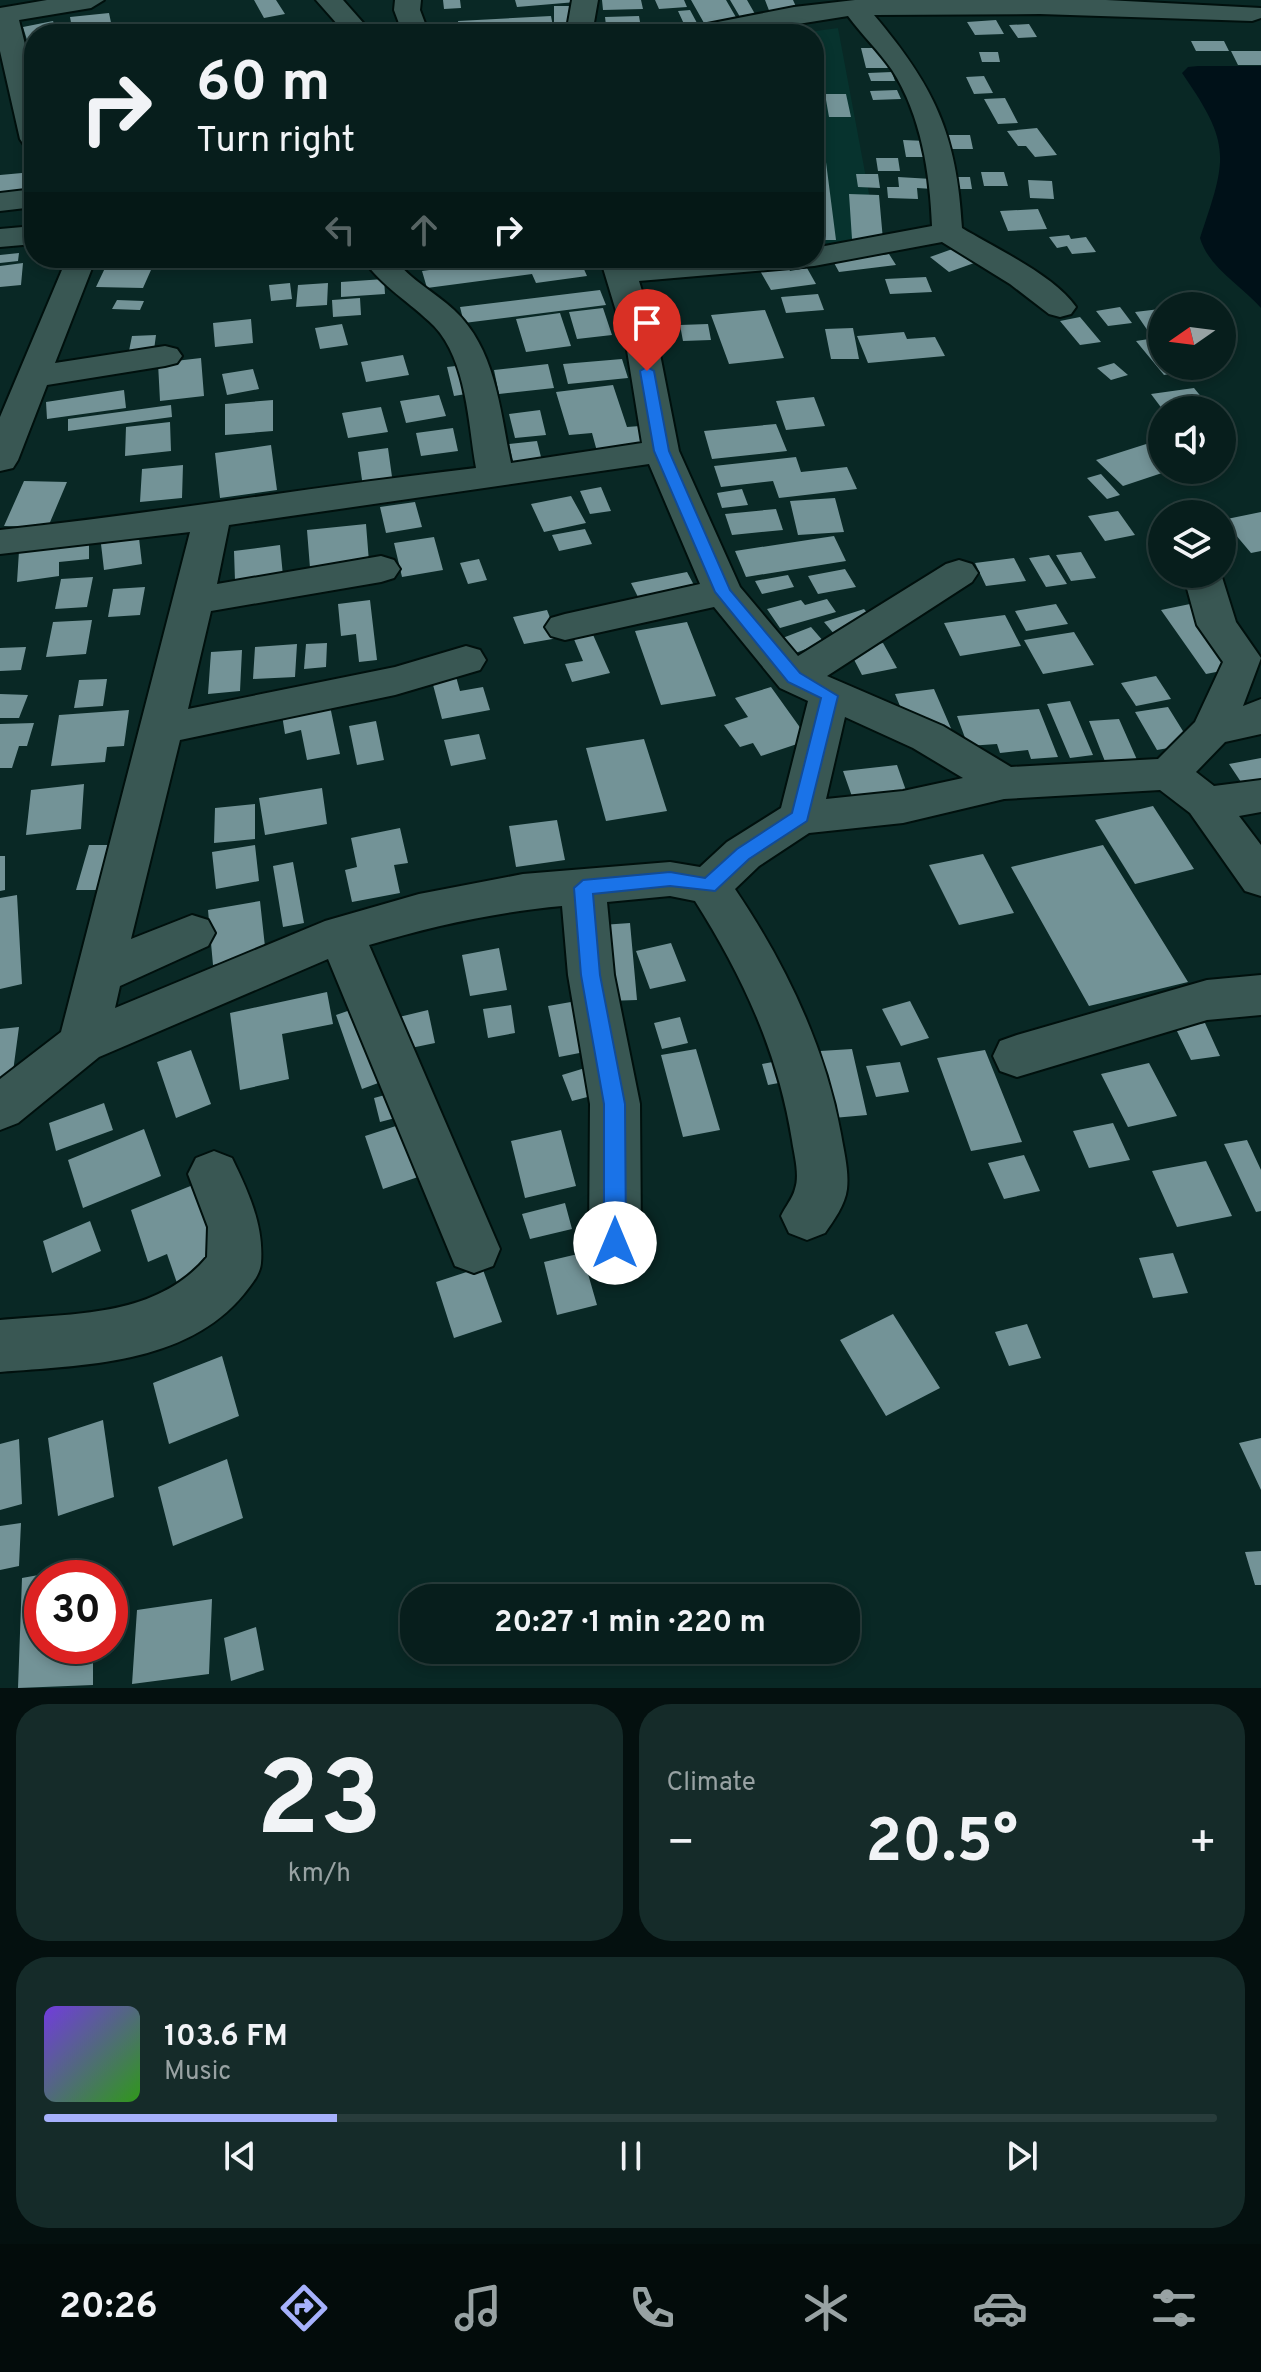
<!DOCTYPE html>
<html lang="en">
<head>
<meta charset="utf-8">
<style>
  body { margin:0; font-family:Overpass,sans-serif; background:#152b29; color:#f1f3f6; height:100vh; display:flex; flex-direction:column; font-size:30px; white-space:nowrap }
  * { box-sizing:border-box; margin:0 }
  p { font-size:26px; color:#98a2a3 }
  .icon { flex:none; width:44px; height:44px; fill:none; stroke:currentColor; stroke-width:2; stroke-linecap:round; stroke-linejoin:round }
  .map { position:relative; height:1688px; overflow:hidden }
  .panel { display:flex; flex-direction:column; gap:16px; padding:16px; background:#04100f; flex:1 }
  .panel>* { flex:none }
  .hud { position:absolute; left:24px; top:24px; width:800px; height:244px; border-radius:32px; box-shadow:0 4px 12px #0003,0 0 0 2px #283c3b; background:#071e1c; color:#f1f3f6; overflow:hidden }
  .needle { width:52px; rotate:256deg }
  .fabs { position:absolute; left:1148px; top:292px; display:grid; gap:16px }
  .fabs a { display:grid; place-items:center; width:88px; height:88px; border-radius:50%; background:#071e1c; box-shadow:0 4px 12px #0003,0 0 0 2px #283c3b; font-size:40px }
  .speed { position:absolute; left:24px; top:1560px; display:flex; gap:16px; font-size:40px; font-weight:700; text-align:center }
  .speed>* { display:grid; place-content:center; width:104px; height:104px; border-radius:50%; background:#071e1c; box-shadow:0 4px 12px #0003,0 0 0 2px #283c3b; line-height:1 }
  .speed .limit { border:12px solid #d22; background:#fff; color:#111 }
  .pin { position:absolute; display:grid; place-items:center; width:68px; height:68px; color:#fff; margin:-82px -34px; border-radius:50% 50% 50% 0; rotate:-45deg; box-shadow:0 0 8px #0007 }
  .pin .icon { rotate:45deg }
  .me { position:absolute; width:88px; margin:-44px; rotate:0deg; stroke-linejoin:round; filter:drop-shadow(0 0 6px #0008) }
  .turn { display:flex; align-items:center; gap:28px; height:168px; padding:0 40px; font-size:36px }
  .turn .icon { width:104px; height:104px; stroke-width:2.5 }
  .turn b { display:block; font-size:56px; line-height:68px }
  .lanes { display:flex; align-items:center; height:76px; padding:0 40px; background:#0003; justify-content:center; gap:40px; direction:ltr }
  .lanes .off { opacity:.35 }
  .big { font-size:60px; font-weight:700; line-height:1.1 }
  .panel .widget { flex:1; display:flex; flex-direction:column; justify-content:center; gap:12px; min-width:0; padding:0 28px; border-radius:32px; background:#152b29 }
  .panel .dial { align-items:center; gap:0 }
  .dial b { font-size:104px; line-height:1 }
  .song { display:flex; align-items:center; gap:24px }
  .cover { width:96px; height:96px; border-radius:12px; background:linear-gradient(135deg,hsl(260 70% 55%),hsl(110 70% 35%)) }
  .played { height:8px; border-radius:4px; background:linear-gradient(90deg,#a6b1fc 25%,#283c3b 25%) }
  .keys { display:flex; justify-content:space-around; direction:ltr }
  .heat { display:flex; justify-content:space-between; align-items:center; font-size:44px; direction:ltr }
  .panel .tiles { flex:1; display:grid; gap:16px; grid-template-columns:1fr 1fr }
  .widget:last-child { grid-column:span 2 }
  .trip { position:absolute; left:400px; top:1584px; width:460px; height:80px; border-radius:32px; background:#071e1c; box-shadow:0 4px 12px #0003,0 0 0 2px #283c3b; font-weight:700; line-height:80px; text-align:center }
  .tabs { display:flex; height:128px; justify-content:space-around; align-items:center; background:#030c0b; color:#98a2a3 }
  .tabs .icon { width:56px; height:56px }
  .tabs .on { color:#a6b1fc }
  .tabs b { font-size:36px; color:#f1f3f6 }
  .map>svg:first-child { display:block }
</style>
</head>
<body>
<div class="map">
<svg width="1261" height="1688" viewBox="0 0 1261 1688">
  <rect width="100%" height="100%" fill="#092825"/>
  <!-- built -->
  <path fill="#07332e" d="M838,28L878,242L814,250V34H794Z"/>
  <!-- water -->
  <path fill="#001118" d="M1198,66H1261V308C1241,285 1208,267 1200,238C1227,158 1232,145 1182,73L1188,67Z"/>
  <!-- building -->
  <path fill="#739397" d="M254,0H276L285,14L264,18Z
    M443,0H460L461,8L444,9Z
    M515,0H576V2L517,7Z
    M602,0H641L643,9L603,10Z
    M655,0H684L687,7L659,9Z
    M691,0H726L737,19L704,23Z
    M730,0H747L759,21L743,22Z
    M765,0H793L798,11L770,13Z
    M554,6H570L571,23H554Z
    M690,10L697,23L684,24L678,11Z
    M109,13L113,32L73,34L70,17Z
    M551,16L554,32L498,34L496,26L459,28L458,21Z
    M639,16L642,34H607L605,17Z
    M996,20L1004,34L975,35L967,22Z
    M53,21L58,34H34V42L28,43L23,27Z
    M304,23L311,32L292,34L287,27Z
    M1029,24L1037,37L1018,38L1009,25Z
    M490,27L495,34H457V32Z
    M1191,41H1224L1229,51H1196Z
    M861,48H882L888,68H866Z
    M1231,51H1261V65H1238Z
    M979,52H998L1000,62H982Z
    M892,72L895,81H871L868,73Z
    M984,76L993,93L974,94L966,77Z
    M897,90L901,99L873,100L870,91Z
    M814,92H817L836,240H814Z
    M825,94H846L851,117H829Z
    M1005,98L1018,123L998,124L984,99Z
    M1037,128L1057,155L1035,157L1026,146H1018L1007,131Z
    M945,135H970L973,149H948Z
    M903,140L927,141L930,157H906Z
    M876,158H898L900,171H878Z
    M33,172V189L0,193V175Z
    M981,172H1004L1008,186H984Z
    M856,174H878L880,188L858,187Z
    M898,177L932,179L933,189L917,188L918,199L888,198L887,187H899Z
    M946,177H970L972,189H948Z
    M1028,180L1052,181L1054,199L1030,198Z
    M849,194L879,195L883,240L852,239Z
    M1038,209L1047,229L1008,231L1000,211Z
    M1069,235L1071,239L1086,237L1096,252L1072,254L1067,246L1057,248L1049,237Z
    M958,247L977,262L949,272L930,257Z
    M19,253L18,261L0,263V255Z
    M889,254L896,265L839,272L833,261Z
    M125,258H179L174,266L122,262Z
    M309,258H339L341,267L311,270Z
    M412,258H451L453,265L416,270Z
    M518,258H579L587,276L536,283L532,274L427,288L422,271Z
    M23,263L21,285L0,287V266Z
    M787,265L790,271L807,268L816,284L771,290L759,269Z
    M105,268L151,270L143,288L96,287Z
    M926,277L932,292L890,294L885,279Z
    M384,279L385,294L341,297V282Z
    M290,283L292,299L271,301L269,285Z
    M328,283L327,305L296,307L298,285Z
    M600,290L606,305L464,323L460,307Z
    M818,294L824,310L786,313L781,297Z
    M360,298L361,315L333,317L332,300Z
    M117,300L144,301L140,310L112,309Z
    M1120,307L1132,323L1108,326L1096,311Z
    M603,308L612,335L577,339L569,312Z
    M1160,309L1162,333L1150,334L1135,312Z
    M765,310L784,358L729,364L711,315Z
    M560,313L571,346L526,352L516,319Z
    M1080,317L1101,342L1080,345L1060,321Z
    M251,319L253,343L215,347L213,323Z
    M342,324L348,345L320,349L315,328Z
    M708,324L711,340L683,341L680,325Z
    M853,328L859,359H831L825,329Z
    M904,332L907,339L935,337L945,356L868,363L857,336Z
    M156,335L154,350L129,351L132,336Z
    M1162,337V366H1192L1195,369L1164,375L1136,341Z
    M403,355L409,375L366,382L361,362Z
    M201,358L204,396L160,401L158,363Z
    M622,359L628,378L568,384L563,364Z
    M1114,363L1128,375L1111,380L1097,368Z
    M548,364L554,388L499,394L494,370Z
    M465,365L472,393L454,396L447,367Z
    M253,369L259,389L227,395L222,374Z
    M613,385L627,427L640,426L648,449L598,455L592,433L569,435L556,392Z
    M1194,388L1212,410H1163L1151,394Z
    M124,390L126,408L47,419L46,402Z
    M439,395L446,416L406,423L400,401Z
    M814,397L825,426L786,430L776,401Z
    M273,400V431L225,435V404Z
    M171,405L172,417L68,431V419Z
    M381,407L388,432L348,438L342,413Z
    M540,410L546,435L515,438L509,414Z
    M170,422L171,451L125,456L126,427Z
    M776,424L787,451L712,459L704,431Z
    M453,428L458,451L421,456L416,433Z
    M1162,439V470L1168,471L1123,486L1096,460Z
    M537,441L542,461L514,465L509,444Z
    M271,445L277,490L220,498L215,453Z
    M388,448L393,484L363,487L358,452Z
    M796,457L801,472L847,467L857,489L779,498L773,481L721,487L714,466Z
    M183,465L182,498L140,502L142,469Z
    M1101,474L1120,495L1107,499L1087,478Z
    M24,481L67,482L48,527L4,526Z
    M601,487L611,511L590,514L580,491Z
    M742,489L748,505L722,508L717,493Z
    M571,496L586,523L544,532L531,504Z
    M835,498L844,532L798,535L790,501Z
    M415,502L422,527L386,533L380,507Z
    M776,509L783,530L732,535L725,514Z
    M1118,511L1135,535L1105,541L1088,516Z
    M1261,512V551L1251,553L1235,534L1225,536L1222,532V520Z
    M366,524L369,562L310,568L307,530Z
    M585,529L592,544L559,551L552,535Z
    M834,536L846,561L746,577L735,551Z
    M434,537L443,570L402,577L394,543Z
    M139,538L142,564L104,570L101,544Z
    M89,541V559L59,562V576L17,582L19,551Z
    M280,545L283,576L235,581L234,551Z
    M1081,552L1096,578L1071,581L1056,555Z
    M1049,555L1067,584L1046,587L1029,558Z
    M1014,558L1026,581L986,586L975,563Z
    M479,559L487,580L468,584L460,563Z
    M845,569L856,587L818,594L808,576Z
    M687,572L695,587L639,599L631,583Z
    M788,575L794,587L762,594L755,581Z
    M93,577L87,607L55,609L61,579Z
    M145,587L140,615L108,617L113,589Z
    M827,599L836,612L780,628L767,609L801,600L805,605Z
    M370,600L377,660L359,662L356,634L341,636L338,604Z
    M1056,604L1068,624L1026,631L1015,611Z
    M1190,604L1236,668L1206,674L1161,610Z
    M864,609L874,621L835,635L824,622Z
    M547,610L558,638L524,644L513,617Z
    M1005,615L1021,646L960,656L944,623Z
    M92,620L86,654L46,657L53,622Z
    M687,622L716,696L661,705L635,631Z
    M811,627L824,642L793,654L780,639Z
    M590,628L610,673L572,682L565,664L583,661L571,632Z
    M1074,632L1094,665L1043,674L1024,640Z
    M327,643L326,667L304,669L306,644Z
    M883,643L897,668L862,675L849,650Z
    M297,644L295,677L253,679L255,647Z
    M26,647L21,670L0,671V648Z
    M242,650L240,691L208,694L211,652Z
    M455,673L460,691L483,687L490,710L442,719L431,677Z
    M1156,676L1171,699L1136,706L1121,683Z
    M107,679L103,706L74,708L79,680Z
    M771,687L809,740L761,756L753,743L740,747L724,725L748,717L735,698Z
    M934,689L953,733L907,723L895,694Z
    M0,694L28,695L19,718H0Z
    M1070,701L1093,755L1070,758L1047,704Z
    M330,706L340,754L307,760L301,730L285,734L282,715Z
    M1168,707L1191,744L1157,750L1135,712Z
    M1039,709L1058,757L1031,759L1028,750L1000,753L997,744L968,746L957,716Z
    M129,710L124,746L107,747L105,762L51,766L59,715Z
    M1119,719L1138,762L1106,764L1089,721Z
    M376,721L384,760L357,765L349,726Z
    M34,723L27,746H19L12,768H0V724Z
    M479,734L486,759L451,766L444,740Z
    M644,739L667,811L606,821L586,748Z
    M1261,758V789L1247,791L1229,764Z
    M897,765L909,799L855,805L843,771Z
    M84,784L81,829L26,835L31,790Z
    M322,788L327,824L265,835L259,798Z
    M255,804V839L214,843L215,808Z
    M1153,806L1194,869L1135,884L1095,820Z
    M557,820L565,860L516,867L509,826Z
    M400,828L408,863L394,865L400,893L352,902L345,870L357,867L351,838Z
    M89,845H119L108,890H76Z
    M255,845L259,881L216,889L212,852Z
    M1103,845L1188,982L1089,1006L1011,867Z
    M983,854L1014,913L959,925L929,865Z
    M0,856H5V890L0,891Z
    M293,862L304,923L283,927L273,866Z
    M17,895L22,984L0,989V898Z
    M260,901L266,956L213,965L208,910Z
    M630,923L637,1000L607,1001L602,925Z
    M671,943L686,981L650,989L636,951Z
    M499,948L507,990L470,996L462,955Z
    M327,992L333,1024L282,1034L289,1079L240,1090L230,1013Z
    M588,999L600,1049L559,1057L548,1006Z
    M910,1001L929,1038L901,1046L882,1009Z
    M511,1005L515,1033L488,1038L483,1009Z
    M362,1006L389,1079L362,1089L336,1015Z
    M428,1010L435,1043L406,1049L399,1017Z
    M680,1017L688,1043L662,1049L654,1023Z
    M1205,1023L1220,1056L1191,1060L1175,1027Z
    M19,1027L12,1079L0,1081V1029Z
    M696,1049L720,1130L683,1137L661,1055Z
    M852,1049L867,1115L833,1118L820,1051Z
    M191,1050L211,1104L176,1118L157,1062Z
    M985,1050L1022,1142L971,1151L937,1058Z
    M778,1061L784,1082L768,1085L762,1064Z
    M900,1062L909,1092L876,1097L866,1066Z
    M1149,1063L1177,1116L1128,1127L1101,1074Z
    M585,1068L595,1095L572,1101L562,1075Z
    M396,1092L403,1116L380,1122L374,1098Z
    M104,1103L113,1130L56,1151L49,1123Z
    M1113,1123L1130,1160L1089,1168L1073,1131Z
    M399,1125L418,1177L383,1189L365,1136Z
    M144,1129L161,1176L83,1208L68,1160Z
    M561,1130L576,1186L525,1198L511,1141Z
    M1247,1140L1261,1170V1211L1256,1212L1224,1144Z
    M1024,1155L1040,1191L1004,1199L988,1163Z
    M1206,1161L1232,1216L1177,1227L1152,1171Z
    M193,1185L222,1267L178,1286L167,1254L148,1262L131,1210Z
    M565,1203L572,1229L530,1239L522,1214Z
    M90,1221L101,1251L52,1273L43,1241Z
    M582,1253L597,1305L557,1315L544,1262Z
    M1173,1253L1188,1293L1153,1298L1139,1258Z
    M482,1267L502,1322L454,1338L436,1282Z
    M893,1314L940,1388L886,1416L840,1340Z
    M1027,1324L1041,1358L1009,1366L995,1332Z
    M222,1356L239,1416L169,1444L153,1383Z
    M103,1420L114,1497L58,1516L48,1438Z
    M1261,1438V1490L1239,1443Z
    M19,1439L22,1504L0,1510V1444Z
    M227,1459L243,1518L173,1546L158,1487Z
    M21,1523L19,1566L0,1570V1526Z
    M1261,1551V1585H1255L1245,1552Z
    M94,1565V1578H42V1646H93V1685L18,1688L22,1578Z
    M212,1599L209,1674L132,1684L137,1610Z
    M256,1627L264,1670L231,1681L224,1638Z"/>
  <g fill="none" stroke-linecap="round" stroke-linejoin="round">
    <defs>
      <path id="minor" d="M47,0H104L91,8L19,20L34,81V148L24,145L20,139L0,51V8Z
        M316,0H343L373,34H346Z
        M395,0H421L420,10L429,34H403L394,10Z
        M572,0H598L592,34H566Z
        M855,0H1106L1261,8V18L1252,21L1040,14L874,15C934,86 957,134 962,228C995,248 1054,275 1076,307L1071,314L1060,317L1049,314L1010,284L942,242L814,266L639,281L658,344L679,451L740,587L798,656L946,564L959,560L972,564L978,573L972,582L827,676L943,726L1011,767L1158,759L1195,722L1223,662L1197,625L1183,574H1221L1236,622L1261,658L1243,706L1261,699V734L1225,742L1196,772L1214,786L1261,780V812L1239,816L1261,845V896L1245,891L1190,813L1160,790L1004,799L903,823L809,833L759,866L735,889C785,963 825,1046 841,1134C844,1152 849,1171 847,1189C845,1205 834,1220 825,1233L807,1240L789,1233L781,1216C785,1207 793,1198 795,1189C800,1175 794,1154 792,1140C778,1052 742,975 695,901L670,896L607,902L614,975L640,1104L641,1243L634,1260L615,1267L596,1260L589,1243L590,1104L568,975L562,906C496,912 432,926 369,945L500,1249L493,1266L474,1273L455,1266L328,959L99,1057L18,1123L0,1130V1079L61,1032L190,532L0,554V530C159,513 317,486 476,468C468,423 467,361 434,326C410,302 382,287 362,258H394C410,280 435,292 454,310C496,349 500,411 511,463L642,443L626,344L600,258H632L633,263L690,258H814V248L932,226C930,173 921,115 892,70C879,51 862,35 848,16L736,34H683L687,28L794,7ZM649,464L700,584L565,614L551,618L545,627L551,636L565,640L714,607L780,688L808,701L781,808L727,842L700,867L670,862L523,874L419,894L325,921L115,1008L120,986L208,946L215,933L208,920L192,915L131,939L180,740L395,695L480,670L486,660L480,650L466,646L395,667L188,709L211,611L381,582L394,578L400,569L394,560L381,556L217,584L229,525ZM845,717L913,748L963,778L903,791L826,799Z
        M34,189V207L0,211V193Z
        M34,226V244L0,247V229Z
        M67,258H101L92,268L55,363L165,346L177,349L182,356L177,363L165,366L47,385L18,460L13,468L0,471V417Z
        M1261,975V1015L1207,1020L1017,1077L1000,1071L993,1056L1000,1041L1017,1035L1207,980Z
        M214,1151L232,1158C248,1191 264,1225 261,1263C260,1275 251,1285 244,1294C186,1365 83,1365 0,1372V1320C73,1313 156,1318 207,1257L208,1227L188,1174L196,1158Z"/>
    </defs>
    <!-- minor casing -->
    <use href="#minor" stroke="#00100d" stroke-width="4"/>
    <!-- minor -->
    <use href="#minor" fill="#395753" fill-rule="evenodd"/>
  </g>
  <!-- route -->
  <path fill="#1a73e8" stroke="#114b97" stroke-width="2" d="M647,367L654,371L669,451L730,590L800,673L838,696L807,821L749,859L715,891L670,886L593,894L600,975L625,1104L626,1243L622,1250L615,1253L607,1250L604,1243V1104L581,975L574,888L583,880L670,872L705,878L737,849L792,813L821,698L788,682L715,592L654,451L640,371Z"/>
</svg>
<div class="fabs">
<a><svg class="needle" viewBox="-14 -14 28 28"><path d="M0-13l5 13h-10z" fill="#e53935"/><path d="M0 13l5-13h-10z" fill="#98a2a3"/></svg></a>
<a><svg class="icon" aria-label="sound" viewBox="0 0 24 24"><path d="M4 9h4l5-4v14l-5-4H4zM17 9q2 3 0 6"/></svg></a>
<a><svg class="icon" aria-label="layers" viewBox="0 0 24 24"><path d="M12 4l9 5-9 5-9-5zM3 14l9 5 9-5"/></svg></a>
</div>
<div class="speed"><div class="limit">30</div></div>
<div class="pin" style="left:647px;top:371px;background:#d93025"><svg class="icon" aria-label="arrive" viewBox="0 0 24 24"><path d="M6 21V4h12l-3 4 3 4H6"/></svg></div>
<svg class="me" style="left:615px;top:1243px" viewBox="-20 -20 40 40"><circle r="19" fill="#fff"/><path d="M0-13L10 11 0 6-10 11z" fill="#1a73e8"/></svg>
<div class="trip">20:27 · 1 min · 220 m</div>
<div class="hud">
<div class="turn"><svg class="icon" aria-label="right" viewBox="0 0 24 24"><path d="M7 20v-9h11M14 6l5 5-5 5"/></svg><div><b>60 m</b>Turn right</div></div>
<div class="lanes"><svg class="icon off" aria-label="left" viewBox="0 0 24 24"><path d="M17 20v-9H6M10 6l-5 5 5 5"/></svg><svg class="icon off" aria-label="ahead" viewBox="0 0 24 24"><path d="M12 20V5M6 11l6-6 6 6"/></svg><svg class="icon" aria-label="right" viewBox="0 0 24 24"><path d="M7 20v-9h11M14 6l5 5-5 5"/></svg></div>
</div>
</div>
<section class="panel">
<div class="tiles">
<div class="widget dial"><b>23</b><p>km/h</p></div>
<div class="widget"><p>Climate</p>
<div class="heat"><a>−</a><b class="big">20.5°</b><a>+</a></div>
</div>
<div class="widget">
<div class="song"><i class="cover"></i><div><b>103.6 FM</b><p>Music</p></div></div>
<div class="played"></div>
<div class="keys"><svg class="icon" aria-label="previous" viewBox="0 0 24 24"><path d="M18 5L8 12l10 7zM5 5v14"/></svg><svg class="icon" aria-label="pause" viewBox="0 0 24 24"><path d="M8 5v14M16 5v14"/></svg><svg class="icon" aria-label="next" viewBox="0 0 24 24"><path d="M6 5l10 7-10 7zM19 5v14"/></svg></div>
</div>
</div>
</section>
<nav class="tabs">
<b>20:26</b>
<svg class="icon on" aria-label="directions" viewBox="0 0 24 24"><path d="M12 3l9 9-9 9-9-9zM9 14v-3h6M13 9l2 2-2 2"/></svg>
<svg class="icon" aria-label="music" viewBox="0 0 24 24"><path d="M9 18V5l10-2v13"/><circle cx="6" cy="18" r="3"/><circle cx="16" cy="16" r="3"/></svg>
<svg class="icon" aria-label="phone" viewBox="0 0 24 24"><path d="M5 4h4l2 5-3 2q2 4 5 5l2-3 5 2v4C11 20 4 13 5 4z"/></svg>
<svg class="icon" aria-label="climate" viewBox="0 0 24 24"><path d="M12 3v18M4 7l16 10M4 17L20 7"/></svg>
<svg class="icon" aria-label="car" viewBox="0 0 24 24"><path d="M5 17H2v-5l4-1 3-4h7l3 4 3 1v5h-3M9 17h6M6 11h13"/><circle cx="7" cy="17" r="2"/><circle cx="17" cy="17" r="2"/></svg>
<svg class="icon" aria-label="filters" viewBox="0 0 24 24"><path d="M4 7h16M4 17h16"/><circle cx="9" cy="7" r="2"/><circle cx="15" cy="17" r="2"/></svg>
</nav>
</body>
</html>
